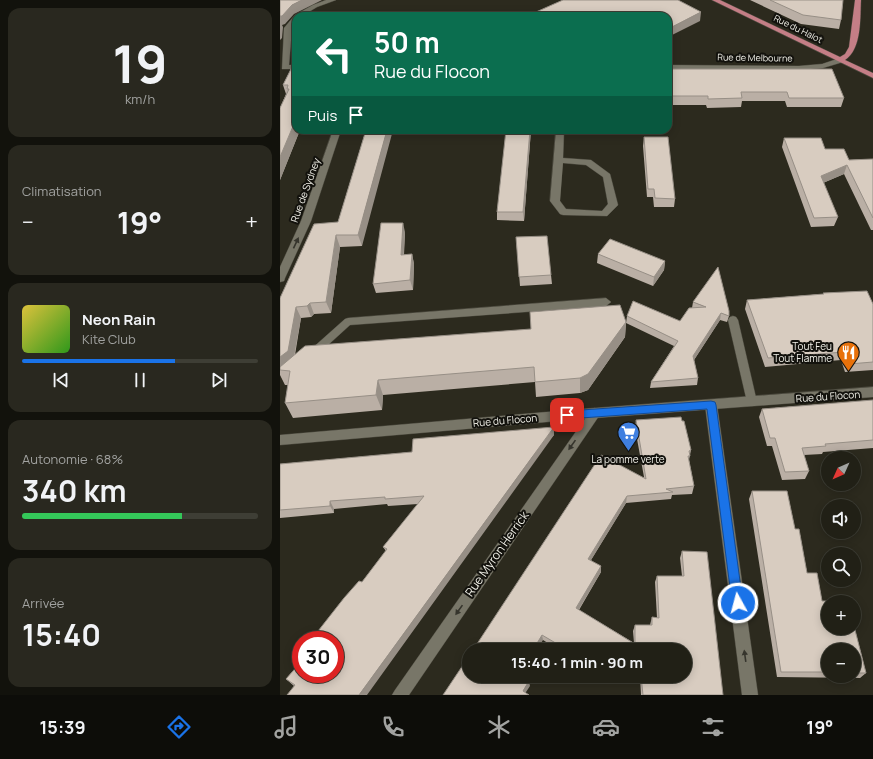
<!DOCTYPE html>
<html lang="fr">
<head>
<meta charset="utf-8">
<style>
  body { margin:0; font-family:Manrope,sans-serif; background:#29281f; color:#f1f3f6; height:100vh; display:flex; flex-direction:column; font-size:15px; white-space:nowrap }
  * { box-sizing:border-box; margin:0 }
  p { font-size:13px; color:#a2a3a1 }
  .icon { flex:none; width:22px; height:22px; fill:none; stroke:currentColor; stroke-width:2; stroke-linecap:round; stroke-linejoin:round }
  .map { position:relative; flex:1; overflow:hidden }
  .drawer { display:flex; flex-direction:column; gap:8px; padding:8px; background:#12120c; width:280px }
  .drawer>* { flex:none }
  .hud { position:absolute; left:12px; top:12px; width:380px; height:122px; border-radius:12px; box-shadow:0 2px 10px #0003,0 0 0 1px #3e3e35; background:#0b6e4f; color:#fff; overflow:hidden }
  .needle { width:26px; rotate:225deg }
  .fabs { position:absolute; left:541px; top:451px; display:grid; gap:8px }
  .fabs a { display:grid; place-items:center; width:40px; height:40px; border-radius:50%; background:#212016; box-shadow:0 2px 10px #0003,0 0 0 1px #3e3e35; font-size:20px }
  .speed { position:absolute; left:12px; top:631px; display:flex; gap:8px; font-size:20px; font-weight:700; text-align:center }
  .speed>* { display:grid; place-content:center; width:52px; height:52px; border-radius:50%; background:#212016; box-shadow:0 2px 10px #0003,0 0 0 1px #3e3e35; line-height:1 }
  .speed .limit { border:6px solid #d22; background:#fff; color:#111 }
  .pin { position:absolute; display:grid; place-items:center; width:34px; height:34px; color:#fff; margin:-17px; border-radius:8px; box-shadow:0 2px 6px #0006 }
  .me { position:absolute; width:44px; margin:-22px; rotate:353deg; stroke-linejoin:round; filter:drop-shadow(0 0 3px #0008) }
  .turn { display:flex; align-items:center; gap:14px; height:84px; padding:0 16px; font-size:18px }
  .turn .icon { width:52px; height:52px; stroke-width:2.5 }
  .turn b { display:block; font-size:28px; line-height:34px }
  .then { display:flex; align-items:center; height:38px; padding:0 16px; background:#0003; gap:8px; font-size:15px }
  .big { font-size:30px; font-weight:700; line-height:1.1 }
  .drawer .tile { flex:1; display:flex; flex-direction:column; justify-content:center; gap:6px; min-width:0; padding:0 14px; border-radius:12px; background:#29281f }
  .drawer .dial { align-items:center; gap:0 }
  .dial b { font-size:52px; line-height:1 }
  .song { display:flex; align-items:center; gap:12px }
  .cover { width:48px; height:48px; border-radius:6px; background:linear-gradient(135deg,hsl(50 70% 55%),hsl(110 70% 35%)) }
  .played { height:4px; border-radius:2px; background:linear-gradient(90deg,#1a73e8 65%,#3e3e35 65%) }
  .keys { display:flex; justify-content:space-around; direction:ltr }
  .heat { display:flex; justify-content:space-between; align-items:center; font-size:22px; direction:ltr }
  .charge { height:6px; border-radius:3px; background:linear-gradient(90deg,#34c759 68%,#3e3e35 0) }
  .trip { position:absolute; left:182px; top:643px; width:230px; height:40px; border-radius:20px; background:#212016; box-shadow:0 2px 10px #0003,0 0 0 1px #3e3e35; font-weight:700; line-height:40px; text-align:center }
  .dock { display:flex; height:64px; justify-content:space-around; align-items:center; background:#0d0d09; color:#a2a3a1 }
  .dock .icon { width:28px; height:28px }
  .dock .selected { color:#1a73e8 }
  .dock b { font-size:18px; color:#f1f3f6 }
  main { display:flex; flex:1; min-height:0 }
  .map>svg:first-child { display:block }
</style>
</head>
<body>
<main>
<section class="drawer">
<div class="tile dial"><b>19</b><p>km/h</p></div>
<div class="tile"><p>Climatisation</p>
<div class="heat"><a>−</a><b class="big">19°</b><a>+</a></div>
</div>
<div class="tile">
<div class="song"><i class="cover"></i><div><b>Neon Rain</b><p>Kite Club</p></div></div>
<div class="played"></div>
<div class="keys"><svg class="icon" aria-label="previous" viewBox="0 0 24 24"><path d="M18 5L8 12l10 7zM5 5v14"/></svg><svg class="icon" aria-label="pause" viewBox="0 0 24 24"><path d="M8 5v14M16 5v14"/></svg><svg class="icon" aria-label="next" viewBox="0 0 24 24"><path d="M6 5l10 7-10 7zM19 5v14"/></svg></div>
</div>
<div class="tile"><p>Autonomie · 68%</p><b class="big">340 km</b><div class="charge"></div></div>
<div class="tile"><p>Arrivée</p><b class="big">15:40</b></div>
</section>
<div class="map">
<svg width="593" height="695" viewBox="0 0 593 695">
  <rect width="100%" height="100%" fill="#2c2a1e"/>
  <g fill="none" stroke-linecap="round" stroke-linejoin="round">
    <defs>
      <path id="service" d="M326,298L331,302L326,306L70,325L37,355H29L28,352L65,319L68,318Z
        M453,316L456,317L458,320L477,402L476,405L472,406L468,405L467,402L448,320L450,317Z"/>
      <path id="minor" d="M46,0H56L37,7L22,16H16V22L12,28L9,65H16V69H2L4,28L15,15L33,5Z
        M560,58H563V62L543,68L519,70L388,69V65L519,66L542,64Z
        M53,130H61L31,221L5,278L4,281L0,282V267L21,221Z
        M276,130H284L283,158L311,160L330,174L338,205L327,216L283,215L280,214L270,201ZM283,163L306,165L323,177L328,204L322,211L286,209L280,201Z
        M431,400L435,402L437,405L478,695H462L425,405L427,402Z
        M315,408L319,410L321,413L319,416L129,695H112L115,690L311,410Z"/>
      <path id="tertiary" d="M593,387V397L302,419L0,445V435L302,409Z"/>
      <path id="primary" d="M432,0H440L560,57L565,54L569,47L575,0H581C580,18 582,49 565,60L593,73V78Z"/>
    </defs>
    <!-- service casing -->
    <use href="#service" stroke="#4a483d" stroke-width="1"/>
    <!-- minor casing -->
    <use href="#minor" stroke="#4a483d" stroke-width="1"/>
    <!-- tertiary casing -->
    <use href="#tertiary" stroke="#4a483d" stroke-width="1"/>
    <!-- primary casing -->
    <use href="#primary" stroke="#4a483d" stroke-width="1"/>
    <!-- service -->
    <use href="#service" fill="#787668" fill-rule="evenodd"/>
    <!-- minor -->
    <use href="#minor" fill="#787668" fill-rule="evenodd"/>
    <!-- tertiary -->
    <use href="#tertiary" fill="#787668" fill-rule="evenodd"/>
    <!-- primary -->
    <use href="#primary" fill="#c47e86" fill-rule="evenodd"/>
  </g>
  <!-- wall -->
  <path fill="#baafa5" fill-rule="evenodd" d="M470,0H563L561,20L559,29L521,24Z
    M16,59V130H20L0,180V108L6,94L3,85Z
    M388,69L564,98L561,107H507L505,101H462L461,107L427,108L426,105H388Z
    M86,130L82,246L60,247L51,313L34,314L31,317L21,318L15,355L346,322L345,337L308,390L300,393L256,397L255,382L103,395L102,410L13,418L5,403L8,385H5L0,375V298L58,222Z
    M251,130L244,221L217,220V212Z
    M364,137L395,199L394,207H374L373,197H367L363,146Z
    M504,138L545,149L569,160L593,159V230H591L564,174L543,183L558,217L554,226L531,227L502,147Z
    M125,232L124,255L132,254L134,264L133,290L96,293L93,284Z
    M236,237L271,275L272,284L240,286Z
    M318,254L385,261L384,270L373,286L317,263Z
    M543,293L593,304V370L565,372L561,360L485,367L465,309L467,300L543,294Z
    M413,302L449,316L447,322L440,320L414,360L418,378L417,385L370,388L371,382L394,346L346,323L347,316L400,321L412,308Z
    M593,400V448L543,452L542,454L524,455L529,471L525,479L502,480L492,446H487L479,417L482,409Z
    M356,420L411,450L409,460L414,486L412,494L392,495L391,499L346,503L311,560L321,572L299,610L354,643L353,631L355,625H370L372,617L377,618L375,582L377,576H402L400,558L402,551L443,695H361L360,676H405V650H279L263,640L193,650L364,477L355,428Z
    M274,427V435L14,686L6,679L19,664L15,660L82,582L106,551L103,547L138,504L108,506L107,504L54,509V513L0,518V464L132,452Z
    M472,491H507L515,529H519L527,573H537L542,601H547L548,604V628H574V626L586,673L580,678L497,677L469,499ZM548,650H574V676H548Z"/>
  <!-- shaded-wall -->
  <path fill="#978f86" d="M22,0H42L14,14L5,24L2,25L3,27L2,38L0,40V16L12,5Z
    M421,12L420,21L388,37V29Z
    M16,119V130H20L0,180V157Z
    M107,130H113L82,246L78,235Z
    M250,130H251L244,221L243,212Z
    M567,165L564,174L538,185L541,176Z
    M123,223L125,232L123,264L121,255Z
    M56,235L60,247L51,313L46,302Z
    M132,254L134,264L133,290L130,280Z
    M385,261L384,270L373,286L374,277Z
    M30,303L34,314L31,317L27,306Z
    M16,307L21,318L13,362L0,370V357Z
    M441,313L440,320L412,363L413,356Z
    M346,322L345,337L308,390L300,393V378Z
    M98,380L103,395L102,410L96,395Z
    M274,427V435L87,695H79Z
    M347,496L346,503L308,565V559Z
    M50,501L54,509V513L50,506Z
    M321,566V572L296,614V608Z
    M262,635L263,640L257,650H253Z
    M249,681L250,686L244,695L243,691Z"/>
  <!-- building -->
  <path fill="#d8ccc0" stroke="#978f86" d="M0,0H22L12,5L2,16H0Z
    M283,0H398L421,12L388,29V16H247Z
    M490,0H563L561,20L523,15Z
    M16,59V119L0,157V108L9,89H7L8,85H3Z
    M388,69H552L564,98H509L507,92H461L462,98L428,99V96H388Z
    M86,130H107L78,235H56L46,302L30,303L27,306L16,307L8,351L0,357V298L34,224L58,222Z
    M226,130H250L243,212H217Z
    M364,137H388L395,199L375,198L374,189H368Z
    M504,138H541L545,149H564L569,160L593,159V218L567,165L541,176L558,217L534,218Z
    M101,223H123L121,255L132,254L130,280L93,284Z
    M267,236L271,275L239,277L236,237Z
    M330,239L385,261L374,277L318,254Z
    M438,267L449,311V316L441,313L413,356L418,378L371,382L398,341L347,316L353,301L400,321L409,308L426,307L413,302Z
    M587,291L593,304V362L569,364L564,352L488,358L467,300L544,294L543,293Z
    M340,305L346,322L308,374L300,378L255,382L254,367L98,380L96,395L5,403L10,371L0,370V367L25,346L251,329L250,312Z
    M593,400V440L545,444L546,446L522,448L529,471L505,472L495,438H490L482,409Z
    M401,417L402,421H404L411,450L409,451L410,456H408L414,486L386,489L393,492L347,496L308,559L321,566L296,608L355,644V625H372V617L379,618L377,576H404L402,551L427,552L443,695H363L361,676H405V650H356L355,646L279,645L262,635L253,650H193L321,455L366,479L356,420Z
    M274,427L79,695H7L15,685L6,679L20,663L15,660L21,652V674H55V640H31L64,598L79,581L82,582L107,549L103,547L144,496L105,499V497L50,501V506L0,510V464L132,452L133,439Z
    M472,491H507L515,529H519L527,573H537L542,601H547L548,604V628H574V626L586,673H574V650H548V672H501Z
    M189,656V676H241L249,681L243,691L249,695H163Z"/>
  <!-- one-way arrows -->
  <defs><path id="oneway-solid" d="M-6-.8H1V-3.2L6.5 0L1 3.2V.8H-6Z"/></defs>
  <g fill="#36352d">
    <use href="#oneway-solid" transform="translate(16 243) rotate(-65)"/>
    <use href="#oneway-solid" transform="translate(292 445) rotate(125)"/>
    <use href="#oneway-solid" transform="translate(179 610) rotate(125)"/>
    <use href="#oneway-solid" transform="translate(465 656) rotate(-98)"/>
  </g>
  <!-- route -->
  <path fill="#1a73e8" stroke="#114b97" d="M431,401L435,402L436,405L463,603L462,607L458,609L453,607L452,603L427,409L287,419L283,418L282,415L283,412L287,411Z"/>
  <!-- icons -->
  <defs>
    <symbol id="restaurant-pin" viewBox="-11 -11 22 30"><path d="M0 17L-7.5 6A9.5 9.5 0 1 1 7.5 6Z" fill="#e8710a" stroke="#13120d"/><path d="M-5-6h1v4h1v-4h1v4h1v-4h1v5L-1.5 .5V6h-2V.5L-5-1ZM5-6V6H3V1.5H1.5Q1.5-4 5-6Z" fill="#fff"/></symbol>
    <symbol id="supermarket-pin" viewBox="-11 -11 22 30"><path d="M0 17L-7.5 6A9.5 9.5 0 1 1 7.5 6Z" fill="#3f7fe0" stroke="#13120d"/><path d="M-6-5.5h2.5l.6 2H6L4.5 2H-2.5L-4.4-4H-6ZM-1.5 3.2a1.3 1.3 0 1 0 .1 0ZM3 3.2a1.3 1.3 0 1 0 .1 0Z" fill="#fff"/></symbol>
  </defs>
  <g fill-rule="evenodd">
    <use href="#restaurant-pin" x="556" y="340" width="25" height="34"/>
    <use href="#supermarket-pin" x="336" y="420" width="25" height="34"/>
  </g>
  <g text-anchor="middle" stroke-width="4" stroke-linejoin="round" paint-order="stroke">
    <!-- far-street labels -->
    <g font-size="9" fill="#f3f2ea" stroke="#13120d">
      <text transform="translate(518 29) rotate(26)" y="3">Rue du Halot</text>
      <text transform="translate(475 58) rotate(1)" y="3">Rue de Melbourne</text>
    </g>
    <!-- street labels -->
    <g font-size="10" fill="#f3f2ea" stroke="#13120d">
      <text transform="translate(25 190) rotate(-70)" y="4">Rue de Sydney</text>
      <text transform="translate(548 396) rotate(-4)" y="4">Rue du Flocon</text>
      <text transform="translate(225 420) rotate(-5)" y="4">Rue du Flocon</text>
    </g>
    <!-- poi labels -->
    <g font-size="10" fill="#f3f2ea" stroke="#13120d" text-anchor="end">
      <text x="552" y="350">Tout Feu<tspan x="552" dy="12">Tout Flamme</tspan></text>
      <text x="348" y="463" text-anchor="middle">La pomme verte</text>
    </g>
    <!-- near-street labels -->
    <g font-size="12" fill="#f3f2ea" stroke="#13120d">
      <text transform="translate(217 554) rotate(-55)" y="4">Rue Myron Herrick</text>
    </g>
  </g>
</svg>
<div class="fabs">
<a><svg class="needle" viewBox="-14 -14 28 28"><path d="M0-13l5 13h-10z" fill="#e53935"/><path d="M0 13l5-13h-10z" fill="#a2a3a1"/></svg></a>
<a><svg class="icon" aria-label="sound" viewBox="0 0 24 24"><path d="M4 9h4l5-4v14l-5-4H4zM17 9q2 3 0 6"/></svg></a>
<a><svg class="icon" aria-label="search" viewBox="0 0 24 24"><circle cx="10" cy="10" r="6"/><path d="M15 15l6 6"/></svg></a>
<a>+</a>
<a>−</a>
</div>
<div class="speed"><div class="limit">30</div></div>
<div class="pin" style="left:287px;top:415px;background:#d93025"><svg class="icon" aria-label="arrive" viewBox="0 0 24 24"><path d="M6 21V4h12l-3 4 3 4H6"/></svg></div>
<svg class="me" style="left:458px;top:603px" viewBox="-20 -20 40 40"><circle r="17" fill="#1a73e8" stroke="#fff" stroke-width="3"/><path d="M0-11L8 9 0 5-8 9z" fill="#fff"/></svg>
<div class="trip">15:40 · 1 min · 90 m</div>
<div class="hud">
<div class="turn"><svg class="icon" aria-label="left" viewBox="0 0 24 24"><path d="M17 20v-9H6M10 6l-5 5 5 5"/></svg><div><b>50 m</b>Rue du Flocon</div></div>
<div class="then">Puis<svg class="icon" aria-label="arrive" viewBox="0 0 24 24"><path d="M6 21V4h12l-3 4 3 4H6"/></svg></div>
</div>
</div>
</main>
<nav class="dock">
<b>15:39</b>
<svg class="icon selected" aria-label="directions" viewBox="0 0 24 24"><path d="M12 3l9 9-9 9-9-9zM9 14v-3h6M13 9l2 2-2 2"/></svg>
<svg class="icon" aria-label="music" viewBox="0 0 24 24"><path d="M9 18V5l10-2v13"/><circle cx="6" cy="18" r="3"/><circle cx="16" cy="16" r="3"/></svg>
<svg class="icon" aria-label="phone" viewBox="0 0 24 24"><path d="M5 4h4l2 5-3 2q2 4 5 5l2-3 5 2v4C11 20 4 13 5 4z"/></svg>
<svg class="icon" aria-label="climate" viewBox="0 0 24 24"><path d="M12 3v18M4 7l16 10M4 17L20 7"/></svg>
<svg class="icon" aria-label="car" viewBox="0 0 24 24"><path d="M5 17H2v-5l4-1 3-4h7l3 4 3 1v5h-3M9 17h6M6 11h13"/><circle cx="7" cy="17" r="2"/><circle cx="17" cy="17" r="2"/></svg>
<svg class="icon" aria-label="filters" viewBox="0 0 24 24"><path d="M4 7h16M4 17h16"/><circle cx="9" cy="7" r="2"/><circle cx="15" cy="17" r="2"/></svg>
<b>19°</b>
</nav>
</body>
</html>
